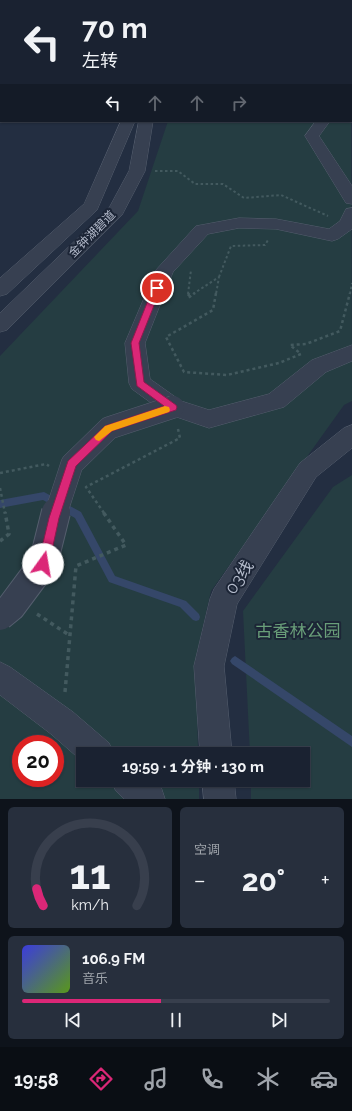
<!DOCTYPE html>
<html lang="zh">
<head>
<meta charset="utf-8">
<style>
  body { margin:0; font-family:Raleway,"Noto Sans SC",sans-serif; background:#272f3d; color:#f1f3f6; height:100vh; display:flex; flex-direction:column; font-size:15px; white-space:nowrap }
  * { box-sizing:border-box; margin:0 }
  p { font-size:13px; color:#9fa4ab }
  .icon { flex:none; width:22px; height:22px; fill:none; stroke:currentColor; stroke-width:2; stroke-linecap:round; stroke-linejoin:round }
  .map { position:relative; height:799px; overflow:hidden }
  .details { display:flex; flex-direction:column; gap:8px; padding:8px; background:#0e131b; flex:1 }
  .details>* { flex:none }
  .hud { position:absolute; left:0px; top:0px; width:352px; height:122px; box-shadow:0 1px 3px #0004,0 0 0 1px #383f4d; background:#1a2231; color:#f1f3f6; overflow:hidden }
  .speed { position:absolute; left:12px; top:735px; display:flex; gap:8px; font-size:20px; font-weight:700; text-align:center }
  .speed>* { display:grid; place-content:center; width:52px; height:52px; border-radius:50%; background:#1a2231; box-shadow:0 1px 3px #0004,0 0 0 1px #383f4d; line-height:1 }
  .speed .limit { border:6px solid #d22; background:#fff; color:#111 }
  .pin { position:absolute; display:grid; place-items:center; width:34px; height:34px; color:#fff; margin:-17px; border:2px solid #fff; border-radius:50%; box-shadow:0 1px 4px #0007 }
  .me { position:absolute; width:44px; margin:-22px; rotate:13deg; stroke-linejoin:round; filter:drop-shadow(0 0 3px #0008) }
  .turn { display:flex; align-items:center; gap:14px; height:84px; padding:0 16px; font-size:18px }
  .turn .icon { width:52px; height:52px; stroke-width:2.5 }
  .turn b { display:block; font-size:28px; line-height:34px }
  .lanes { display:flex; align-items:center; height:38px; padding:0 16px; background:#0003; justify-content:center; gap:20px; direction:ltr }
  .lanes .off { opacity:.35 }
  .big { font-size:30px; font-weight:700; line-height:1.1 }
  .details .widget { flex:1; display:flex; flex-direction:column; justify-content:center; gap:6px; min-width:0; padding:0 14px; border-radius:6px; background:#272f3d }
  .details .dial { align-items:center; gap:0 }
  .dial svg { height:104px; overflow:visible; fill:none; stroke:#383f4d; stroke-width:7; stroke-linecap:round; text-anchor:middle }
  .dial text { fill:#f1f3f6; stroke:none }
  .song { display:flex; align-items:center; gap:12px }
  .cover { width:48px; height:48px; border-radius:6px; background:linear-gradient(135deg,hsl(240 70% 55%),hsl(90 70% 35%)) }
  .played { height:4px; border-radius:2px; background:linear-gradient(90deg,#db2777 45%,#383f4d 45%) }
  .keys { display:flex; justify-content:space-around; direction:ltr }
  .heat { display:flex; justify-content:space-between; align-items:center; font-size:22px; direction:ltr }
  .details .tiles { flex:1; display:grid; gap:8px; grid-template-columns:1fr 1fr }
  .widget:last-child { grid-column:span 2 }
  .trip { position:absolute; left:76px; top:747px; width:234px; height:40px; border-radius:0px; background:#1a2231; box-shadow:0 1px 3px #0004,0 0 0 1px #383f4d; font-weight:700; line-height:40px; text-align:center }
  .dock { display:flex; height:64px; justify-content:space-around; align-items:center; background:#0a0e14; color:#9fa4ab }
  .dock .icon { width:28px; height:28px }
  .dock .on { color:#db2777 }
  .dock b { font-size:18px; color:#f1f3f6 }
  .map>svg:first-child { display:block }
</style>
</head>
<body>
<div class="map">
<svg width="352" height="799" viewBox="0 0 352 799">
  <rect width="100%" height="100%" fill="#232e41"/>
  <!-- green -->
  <path fill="#253d42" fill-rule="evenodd" d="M351,37L352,401L344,405L211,591L196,657L198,754H83V780H199V799H0V356L138,211L168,121H351ZM21,744H55V778H21Z
    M352,475V799H251V780H303V754H250L243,611L333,487Z"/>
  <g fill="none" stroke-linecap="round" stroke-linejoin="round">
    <!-- stream -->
    <path fill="#354769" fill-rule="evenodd" d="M44,492L81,512L115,576L186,601L199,614L200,617L199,620L196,621L193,620L180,607L109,582L75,518L43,500L0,508V500Z
      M235,656L352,736V747L232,664L230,661L232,658Z"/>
    <defs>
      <path id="minor" d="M125,0H140L124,1Z
        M157,0H171L156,1Z
        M0,25H1V33H0Z
        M351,25H352V33H351Z
        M351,77H352L351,87Z
        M121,121H135L97,210L7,294L0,296V278L84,204Z
        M139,121H153L145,171L122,215L7,330L0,332V313L109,208L129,171Z
        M316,121H330L319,136L352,186V204L346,203L305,136Z
        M352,208V229L338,239L332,241L276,229L239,228L208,234L173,272L145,343L150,379L181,401L209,410L269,394L312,360L352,345V361L326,372L284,407L209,428L165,413L132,389L129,383L125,343L156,270L196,226L239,218L276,219L329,229L340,221L346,209Z
        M352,425V448L316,477L237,604L224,666L232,754H200L194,666L210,599L214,589L300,463L344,428Z
        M0,662L10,667L73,712L109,743L114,754H83V762L51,734L0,695Z
        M111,780H152L161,787L165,799H124L116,791Z
        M202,780H234L236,799H204Z"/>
    </defs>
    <!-- minor casing -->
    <use href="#minor" stroke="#555e6e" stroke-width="1"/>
    <!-- path-far2 -->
    <path stroke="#435a5f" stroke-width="2" stroke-dasharray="2.5 2.5" stroke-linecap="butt" d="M155,171H178L195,184H223L244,198L281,195L328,216
      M219,277L231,246L265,245L268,240
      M188,294L191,270
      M193,294L219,277L216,294
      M350,294L352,283"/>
    <!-- path-far1 -->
    <path stroke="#435a5f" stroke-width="2.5" stroke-dasharray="3 3" stroke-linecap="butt" d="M189,293L188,298L195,293
      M216,293L213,310L166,337L184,372L227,375L279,363L301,354L290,345L306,344L340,331L350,293
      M0,473L46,464L49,466
      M0,488L5,513
      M104,513L86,487L180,438L178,429"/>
    <!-- path -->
    <path stroke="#435a5f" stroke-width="3.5" stroke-dasharray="4 4" stroke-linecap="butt" d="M0,541L9,534L5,512
      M37,614L69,635
      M65,692L76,566L126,545L103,512"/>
    <!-- minor -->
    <use href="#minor" fill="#374051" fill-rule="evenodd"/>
    <defs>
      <path id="minor-bridge-far1" d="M56,513L72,464L109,428L173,407"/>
      <path id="minor-bridge" d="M0,616L11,607L43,564L56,512"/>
    </defs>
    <!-- minor-bridge-far1 casing -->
    <use href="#minor-bridge-far1" stroke="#555e6e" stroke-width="23" stroke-linecap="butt"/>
    <!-- minor-bridge casing -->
    <use href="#minor-bridge" stroke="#555e6e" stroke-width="30" stroke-linecap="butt"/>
    <!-- minor-bridge-far1 -->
    <use href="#minor-bridge-far1" stroke="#374051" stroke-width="22"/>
    <!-- minor-bridge -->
    <use href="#minor-bridge" stroke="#374051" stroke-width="28"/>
  </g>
  <!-- route -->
  <path fill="#db2777" stroke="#8e194d" d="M157,285L161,288L139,343L144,382L176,405L177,407L176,410L112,431L76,466L59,518L49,564L47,568L43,570L40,568L38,564L49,518L68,461L105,426L164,406L137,386L131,343L153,288Z"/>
  <!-- slow -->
  <path fill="#f59e0b" d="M165,406L169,407L170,410L169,412L112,431L99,441L96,440L94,437L105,426Z"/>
  <g text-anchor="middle" stroke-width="4" stroke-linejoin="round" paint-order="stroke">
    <!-- far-street labels -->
    <g font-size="12" fill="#b4bbcb" stroke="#1c2536">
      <text transform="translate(92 234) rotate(-45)" y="4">金钟湖碧道</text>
    </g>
    <!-- near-street labels -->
    <g font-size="17" fill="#b4bbcb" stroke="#1c2536">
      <text transform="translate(239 577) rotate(-57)" y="6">03线</text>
    </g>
    <!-- near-park labels -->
    <g font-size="17" fill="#699e79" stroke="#1c2536">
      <text x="298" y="637">古香林公园</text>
    </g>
  </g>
</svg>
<div class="speed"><div class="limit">20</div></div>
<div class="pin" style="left:157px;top:288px;background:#d93025"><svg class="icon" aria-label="arrive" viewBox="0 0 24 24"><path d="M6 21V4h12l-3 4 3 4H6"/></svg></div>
<svg class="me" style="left:43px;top:564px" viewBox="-20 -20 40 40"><circle r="19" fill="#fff"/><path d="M0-13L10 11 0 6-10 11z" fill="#db2777"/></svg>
<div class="trip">19:59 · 1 分钟 · 130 m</div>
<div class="hud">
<div class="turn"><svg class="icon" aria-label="left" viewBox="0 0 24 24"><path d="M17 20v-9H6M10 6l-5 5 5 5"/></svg><div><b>70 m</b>左转</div></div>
<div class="lanes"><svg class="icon" aria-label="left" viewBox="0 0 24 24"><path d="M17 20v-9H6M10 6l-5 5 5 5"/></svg><svg class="icon off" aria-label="ahead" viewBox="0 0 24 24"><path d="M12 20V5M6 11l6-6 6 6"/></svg><svg class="icon off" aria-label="ahead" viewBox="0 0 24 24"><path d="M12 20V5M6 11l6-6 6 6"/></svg><svg class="icon off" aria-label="right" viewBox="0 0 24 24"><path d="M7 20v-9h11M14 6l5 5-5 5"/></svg></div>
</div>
</div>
<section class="details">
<div class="tiles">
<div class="widget dial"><svg viewBox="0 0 100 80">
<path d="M14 69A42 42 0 1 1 86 69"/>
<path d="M14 69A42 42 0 0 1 9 56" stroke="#db2777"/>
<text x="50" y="56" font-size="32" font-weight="700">11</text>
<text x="50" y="72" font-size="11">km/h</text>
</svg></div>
<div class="widget"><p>空调</p>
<div class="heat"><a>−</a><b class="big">20°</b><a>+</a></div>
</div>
<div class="widget">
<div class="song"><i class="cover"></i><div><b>106.9 FM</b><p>音乐</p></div></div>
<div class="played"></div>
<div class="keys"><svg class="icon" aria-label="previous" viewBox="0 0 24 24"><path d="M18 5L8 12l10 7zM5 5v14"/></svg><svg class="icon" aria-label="pause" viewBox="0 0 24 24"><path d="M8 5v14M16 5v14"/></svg><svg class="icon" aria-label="next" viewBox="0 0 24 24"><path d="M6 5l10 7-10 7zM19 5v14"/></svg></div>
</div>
</div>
</section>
<nav class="dock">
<b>19:58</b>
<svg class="icon on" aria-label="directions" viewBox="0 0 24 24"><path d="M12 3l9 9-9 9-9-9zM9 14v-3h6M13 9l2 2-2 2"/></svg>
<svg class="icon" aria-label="music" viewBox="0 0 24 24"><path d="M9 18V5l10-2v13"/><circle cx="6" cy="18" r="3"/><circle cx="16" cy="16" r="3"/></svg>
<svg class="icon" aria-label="phone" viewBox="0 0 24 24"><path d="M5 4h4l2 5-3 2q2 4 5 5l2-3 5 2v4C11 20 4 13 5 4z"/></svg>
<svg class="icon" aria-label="climate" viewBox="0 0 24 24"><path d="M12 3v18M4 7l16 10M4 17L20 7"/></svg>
<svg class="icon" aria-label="car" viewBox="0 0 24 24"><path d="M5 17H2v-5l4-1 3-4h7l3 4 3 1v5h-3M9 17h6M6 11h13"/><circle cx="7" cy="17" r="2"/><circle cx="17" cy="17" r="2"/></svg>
</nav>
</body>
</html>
